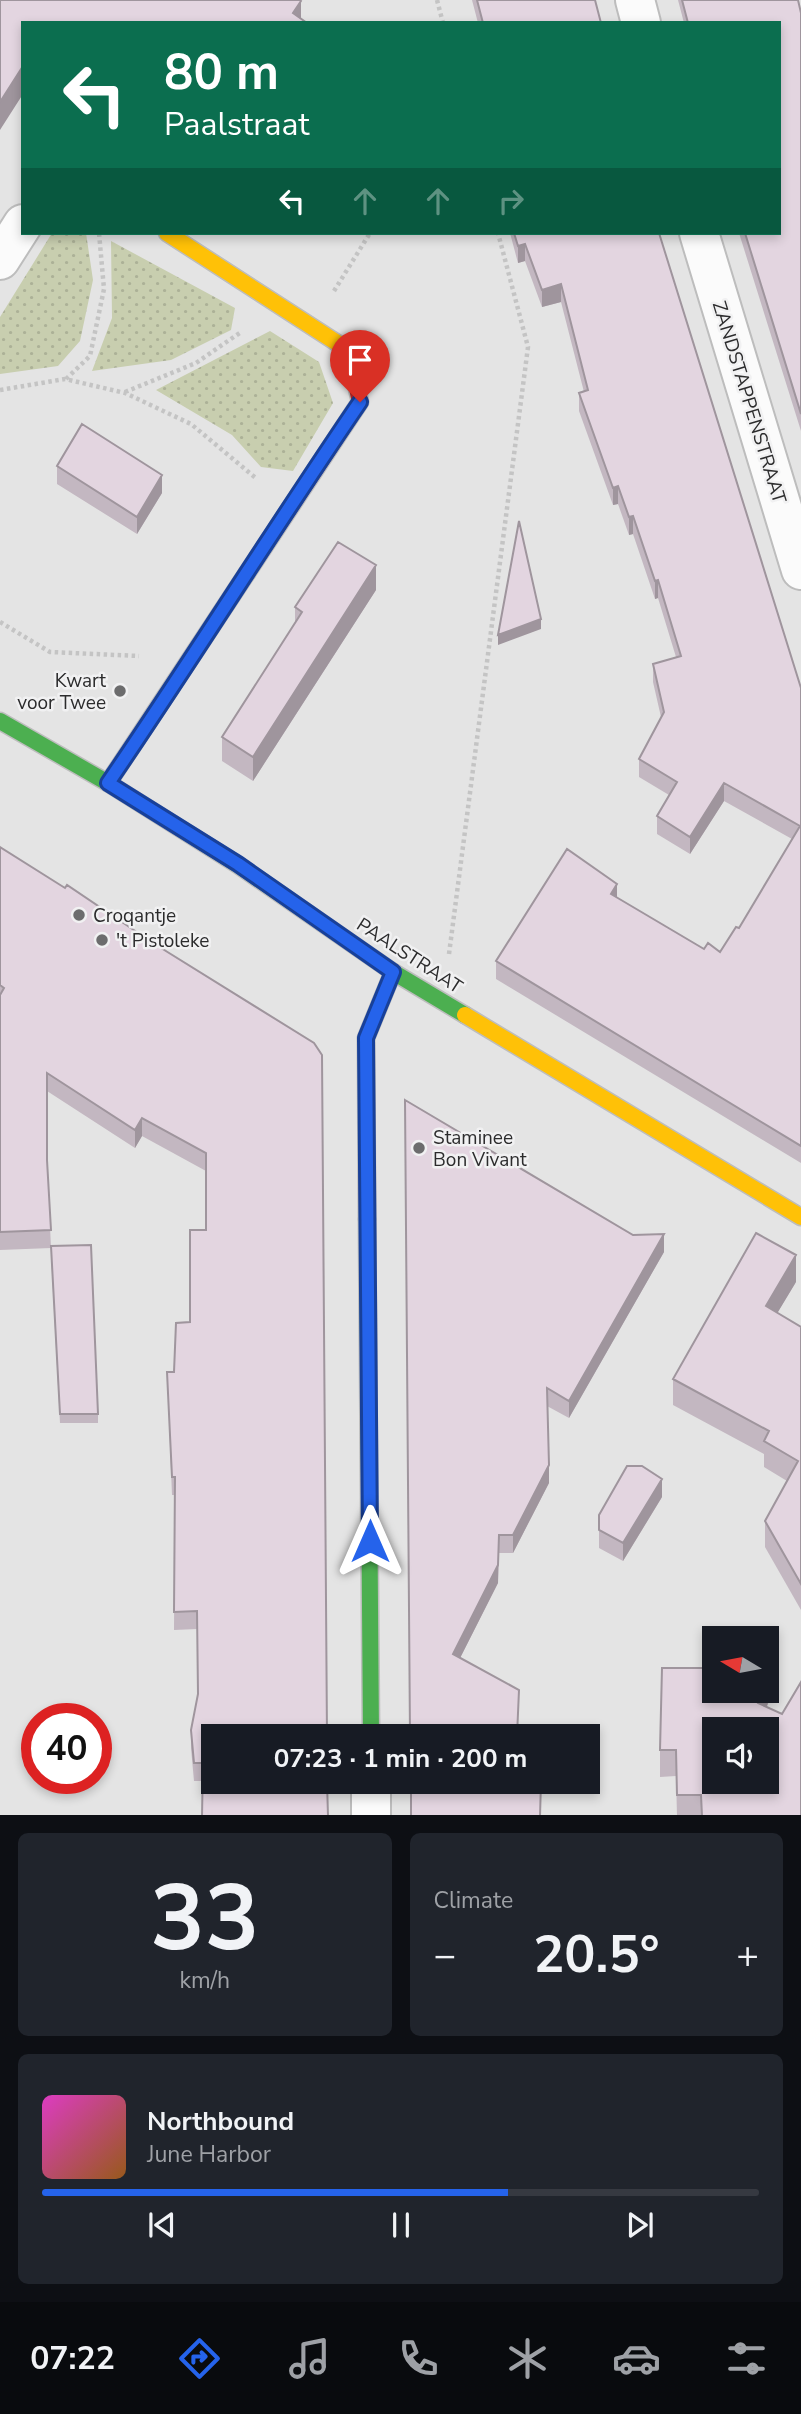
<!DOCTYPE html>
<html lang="en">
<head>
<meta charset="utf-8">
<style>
  body { margin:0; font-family:"Nunito Sans",sans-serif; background:#20242c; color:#f1f3f6; height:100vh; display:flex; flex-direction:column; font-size:26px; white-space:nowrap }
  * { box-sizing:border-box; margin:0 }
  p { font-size:23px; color:#9ea1a6 }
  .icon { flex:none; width:38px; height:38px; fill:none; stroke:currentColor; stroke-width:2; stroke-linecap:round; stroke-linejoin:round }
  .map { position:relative; height:1815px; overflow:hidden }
  .details { display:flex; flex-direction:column; gap:18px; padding:18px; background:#0d0f14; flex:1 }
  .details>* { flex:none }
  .guide { position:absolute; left:21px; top:21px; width:760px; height:214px; border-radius:0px; box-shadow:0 4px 10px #0003; background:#0b6e4f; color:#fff; overflow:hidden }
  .needle { width:46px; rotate:280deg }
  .tools { position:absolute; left:702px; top:1626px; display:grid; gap:14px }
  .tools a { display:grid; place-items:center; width:77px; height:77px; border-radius:0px; background:#171b24; box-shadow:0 4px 10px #0003; font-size:35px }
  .speed { position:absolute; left:21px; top:1703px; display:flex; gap:14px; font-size:35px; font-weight:700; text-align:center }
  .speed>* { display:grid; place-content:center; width:91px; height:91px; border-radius:50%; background:#171b24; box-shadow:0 4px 10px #0003; line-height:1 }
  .speed .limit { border:10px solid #d22; background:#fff; color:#111 }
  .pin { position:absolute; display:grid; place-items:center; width:60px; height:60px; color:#fff; margin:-72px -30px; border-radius:50% 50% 50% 0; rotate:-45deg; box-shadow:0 0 7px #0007 }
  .pin .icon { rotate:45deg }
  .me { position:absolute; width:77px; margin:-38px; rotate:0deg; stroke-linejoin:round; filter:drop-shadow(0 0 5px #0008) }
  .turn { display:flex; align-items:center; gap:24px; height:147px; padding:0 28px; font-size:32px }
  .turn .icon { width:91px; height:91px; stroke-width:2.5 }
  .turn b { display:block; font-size:49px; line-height:60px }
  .lanes { display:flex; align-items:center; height:66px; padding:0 28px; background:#0003; justify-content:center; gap:35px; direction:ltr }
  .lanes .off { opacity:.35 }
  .big { font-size:52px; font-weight:700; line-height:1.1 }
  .details .card { flex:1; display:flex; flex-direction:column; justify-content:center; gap:10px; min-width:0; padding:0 24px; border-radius:10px; background:#20242c }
  .details .dial { align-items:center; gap:0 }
  .dial b { font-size:91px; line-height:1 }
  .song { display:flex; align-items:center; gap:21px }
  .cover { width:84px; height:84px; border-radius:10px; background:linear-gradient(135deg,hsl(310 70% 55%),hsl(30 70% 35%)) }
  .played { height:7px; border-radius:4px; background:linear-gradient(90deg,#2563eb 65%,#363941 65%) }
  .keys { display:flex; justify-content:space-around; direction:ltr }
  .heat { display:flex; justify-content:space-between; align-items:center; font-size:38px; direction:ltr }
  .details .tiles { flex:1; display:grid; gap:18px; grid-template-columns:1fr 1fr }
  .card:last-child { grid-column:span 2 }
  .trip { position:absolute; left:201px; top:1724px; width:399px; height:70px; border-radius:0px; background:#171b24; box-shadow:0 4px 10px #0003; font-weight:700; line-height:70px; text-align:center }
  .tabs { display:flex; height:112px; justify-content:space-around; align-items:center; background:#090b0e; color:#9ea1a6 }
  .tabs .icon { width:49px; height:49px }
  .tabs .active { color:#2563eb }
  .tabs b { font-size:32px; color:#f1f3f6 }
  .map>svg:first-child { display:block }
</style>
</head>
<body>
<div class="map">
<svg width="801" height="1816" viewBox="0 0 801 1816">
  <defs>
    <pattern id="grass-dots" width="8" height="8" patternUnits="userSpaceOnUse" patternTransform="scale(1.75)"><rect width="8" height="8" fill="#c8ceaf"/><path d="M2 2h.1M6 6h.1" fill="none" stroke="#acb197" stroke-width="1.8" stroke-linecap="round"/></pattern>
  </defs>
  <rect width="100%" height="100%" fill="#e4e4e4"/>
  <!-- grass -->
  <path fill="url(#grass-dots)" d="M52,233H86L93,280L80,341L58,366L0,374V317Z
    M111,241L235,308L231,330L171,360L92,371L112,318Z
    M270,331L319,362L333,403L293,471L261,467L232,435L156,390Z"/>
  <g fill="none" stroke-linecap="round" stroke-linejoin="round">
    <defs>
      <path id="street" d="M635,0L641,23
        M699,233L801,570
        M0,260L23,224
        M371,1782V1816"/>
      <path id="fast" d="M0,721L108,783L238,865L393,972L465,1015
        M367,1219L371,1736"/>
      <path id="slow" d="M167,233L348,350L356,384
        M108,783L247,573
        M465,1015L801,1217"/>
      <path id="jam" d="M247,573L360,402L356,384
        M367,1219L366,1038L393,972"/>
    </defs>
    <!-- street casing -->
    <use href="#street" stroke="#bdbdbd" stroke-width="42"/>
    <!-- fast casing -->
    <use href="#fast" stroke="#bdbdbd" stroke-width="19"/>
    <!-- slow casing -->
    <use href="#slow" stroke="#bdbdbd" stroke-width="19"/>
    <!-- jam casing -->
    <use href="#jam" stroke="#bdbdbd" stroke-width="19"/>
    <!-- path -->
    <path stroke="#c4c4c4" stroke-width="4.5" stroke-dasharray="3.5 3.5" stroke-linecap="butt" d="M437,0L443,23
      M334,291L370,233
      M66,379L90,356L104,289L99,233
      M0,390L65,379L125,393L191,424L257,479
      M125,392L196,363L241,332
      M0,622L50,652L139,656
      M449,954L528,347L498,233"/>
    <!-- street -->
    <use href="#street" stroke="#fbfbfb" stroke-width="38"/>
    <!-- fast -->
    <use href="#fast" stroke="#4caf50" stroke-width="16"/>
    <!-- slow -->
    <use href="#slow" stroke="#ffc107" stroke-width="16"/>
    <!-- jam -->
    <use href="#jam" stroke="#c62828" stroke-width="16"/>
  </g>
  <!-- wall -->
  <path fill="#c3b7c1" d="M472,0H595L601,23H478Z
    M678,0H798L801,13V431L739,233H779V23H684Z
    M510,233H659L801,688V1163L496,979V961L617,898L704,949L720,952L739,928L792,839L724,801L690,854L657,834V816L669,795L639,777V759L661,717L653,682V664L676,657L658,598L655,599L633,534L629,535L618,504L613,505L579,411V393L584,392L561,302L542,307L525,261L518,263Z
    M57,466L162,493L137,534L57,484Z
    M376,590L253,781L222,761V737L295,623V607Z
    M0,847L153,943L314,1043L203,1781H194L191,1748V1730L198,1695L197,1629L174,1630L175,1495H172L167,1372H174L190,1322L206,1230V1171L142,1136L135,1148L47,1091V1160L51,1248L0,1250Z
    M405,1100L633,1235L664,1252L569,1418L547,1406L549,1483L513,1553H499L498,1583L460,1658L519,1708L410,1736Z
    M51,1255L98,1414V1423H60Z
    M796,1282L777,1313L801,1327V1610L765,1547V1521L787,1481L764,1467V1454L673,1405V1379Z
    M662,1497L623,1561L599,1548V1515Z
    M771,1695L767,1707L782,1714L801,1816H677L676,1776L660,1777V1750Z"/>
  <!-- shaded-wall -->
  <path fill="#9f959d" d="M301,1V23L293,13Z
    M23,66V94L0,130V102Z
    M525,244V261L518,263V246Z
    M561,284V302L542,307V290Z
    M162,475V493L137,534V517Z
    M618,486V504L613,505V488Z
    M633,516V534L629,535V517Z
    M376,565V590L253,781V757Z
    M658,580V598L655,599V581Z
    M541,619V629L498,645V635Z
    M724,783V801L690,854V837Z
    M617,884V901L611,894Z
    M142,1118V1136L135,1148V1130Z
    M664,1234V1252L569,1418V1401Z
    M796,1255V1282L766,1332V1306Z
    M549,1465V1483L513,1553V1535Z
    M662,1479V1497L623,1561V1543Z
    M499,1535L498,1583L453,1672V1654Z
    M771,1669V1695L758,1729V1703L763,1690H766V1681Z"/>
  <!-- building -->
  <path fill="#e3d5e0" stroke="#9f959d" stroke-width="2" fill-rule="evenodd" d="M0,0H300L301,1L293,13L307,23H23V66L0,102Z
    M477,0H595L601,23H483Z
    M682,0H798L801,13V414L745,233H779V23H688Z
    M514,233H659L801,688V1146L496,961L567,849L617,884L611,894L704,949L708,943L720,952L736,927L739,928L800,826L724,783L690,837L657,816L677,782L639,759L664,712L653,664L681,656L658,580L655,581L633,516L629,517L618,486L613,488L579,393L588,390L561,284L542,290L525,244L518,246Z
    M82,424L162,475L137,517L57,466Z
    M519,521L541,619L498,635Z
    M338,542L376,565L253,757L222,737L302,612L295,607Z
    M0,847L65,888L67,885L153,943L314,1043L322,1055L327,1736H214V1782H327L328,1816H202L203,1763H194L191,1730L198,1694L197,1611L174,1612L175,1477H172L167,1372H174L176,1323L190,1322V1230H206V1153L142,1118L135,1130L47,1073V1160L51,1230L0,1232V995L4,988L0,985Z
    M405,1100L633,1235L664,1234L569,1401L547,1388L549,1465L513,1535H499L498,1565L453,1654L519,1690L517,1736H410Z
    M756,1233L796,1255L766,1306L801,1327V1584L765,1521L798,1461L764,1441L769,1431L673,1379Z
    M91,1245L98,1414H60L51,1246Z
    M627,1466H642L662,1479L623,1543L599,1530V1515Z
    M662,1668H714V1690H763L758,1703L782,1714L801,1682V1816H702L701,1795H677L676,1750H660ZM714,1729H766V1782H714Z
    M766,1669H771L766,1681Z
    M411,1782H541L540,1816H411Z"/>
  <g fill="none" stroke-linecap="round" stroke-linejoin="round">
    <defs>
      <path id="route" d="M360,402C274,528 194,657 108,783L238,864L393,972L366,1038L370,1541"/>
    </defs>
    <!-- route casing -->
    <use href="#route" stroke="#184099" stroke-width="18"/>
    <!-- route -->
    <use href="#route" stroke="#2563eb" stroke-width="12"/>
  </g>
  <!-- markers -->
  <g fill="#6c6c6d" stroke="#f1f1f2" stroke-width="2.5">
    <circle cx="120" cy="691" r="7"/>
    <circle cx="79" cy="915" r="7"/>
    <circle cx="102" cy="940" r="7"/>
    <circle cx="419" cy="1148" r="7"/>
  </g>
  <g text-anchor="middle" stroke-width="5" stroke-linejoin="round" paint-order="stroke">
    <!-- street labels -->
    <g font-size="19" fill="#2c2c2d" stroke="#f1f1f2">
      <text transform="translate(750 402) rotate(73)" y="7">ZANDSTAPPENSTRAAT</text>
      <text transform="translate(410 955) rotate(33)" y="7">PAALSTRAAT</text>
    </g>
    <!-- poi labels -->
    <g font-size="19" fill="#2c2c2d" stroke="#f1f1f2" text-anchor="start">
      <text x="106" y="687" text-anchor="end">Kwart<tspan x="106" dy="22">voor Twee</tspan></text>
      <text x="93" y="922">Croqantje</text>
      <text x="116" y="947">'t Pistoleke</text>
      <text x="433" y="1144">Staminee<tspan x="433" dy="22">Bon Vivant</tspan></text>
    </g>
  </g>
</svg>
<div class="tools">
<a><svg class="needle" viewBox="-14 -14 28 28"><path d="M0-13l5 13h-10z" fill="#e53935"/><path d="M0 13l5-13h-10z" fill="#9ea1a6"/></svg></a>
<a><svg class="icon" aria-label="sound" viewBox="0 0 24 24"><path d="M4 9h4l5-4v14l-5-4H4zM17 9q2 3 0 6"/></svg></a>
</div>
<div class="speed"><div class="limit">40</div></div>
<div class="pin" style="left:360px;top:402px;background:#d93025"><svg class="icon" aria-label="arrive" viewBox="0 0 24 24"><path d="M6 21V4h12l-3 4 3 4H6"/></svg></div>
<svg class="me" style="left:370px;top:1541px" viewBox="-20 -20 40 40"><path d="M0-17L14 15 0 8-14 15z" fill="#2563eb" stroke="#fff" stroke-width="4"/></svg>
<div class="trip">07:23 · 1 min · 200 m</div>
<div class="guide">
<div class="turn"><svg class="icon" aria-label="left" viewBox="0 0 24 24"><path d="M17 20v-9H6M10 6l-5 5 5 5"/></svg><div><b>80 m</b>Paalstraat</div></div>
<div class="lanes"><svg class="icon" aria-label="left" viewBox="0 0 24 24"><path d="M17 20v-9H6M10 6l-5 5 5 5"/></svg><svg class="icon off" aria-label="ahead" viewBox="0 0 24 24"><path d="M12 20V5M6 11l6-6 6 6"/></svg><svg class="icon off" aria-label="ahead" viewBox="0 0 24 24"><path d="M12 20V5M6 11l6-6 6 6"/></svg><svg class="icon off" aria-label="right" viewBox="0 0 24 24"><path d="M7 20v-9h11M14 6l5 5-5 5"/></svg></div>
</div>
</div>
<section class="details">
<div class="tiles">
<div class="card dial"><b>33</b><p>km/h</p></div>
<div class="card"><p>Climate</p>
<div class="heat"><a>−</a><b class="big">20.5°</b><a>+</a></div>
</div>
<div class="card">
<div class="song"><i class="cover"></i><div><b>Northbound</b><p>June Harbor</p></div></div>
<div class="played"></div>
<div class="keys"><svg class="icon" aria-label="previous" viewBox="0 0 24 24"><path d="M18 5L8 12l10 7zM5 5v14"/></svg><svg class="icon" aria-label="pause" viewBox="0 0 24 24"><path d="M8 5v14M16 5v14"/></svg><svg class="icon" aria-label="next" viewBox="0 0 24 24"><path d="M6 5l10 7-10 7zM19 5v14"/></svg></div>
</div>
</div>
</section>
<nav class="tabs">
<b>07:22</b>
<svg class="icon active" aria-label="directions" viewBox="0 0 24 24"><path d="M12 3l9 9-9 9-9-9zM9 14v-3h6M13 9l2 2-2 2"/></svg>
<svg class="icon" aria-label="music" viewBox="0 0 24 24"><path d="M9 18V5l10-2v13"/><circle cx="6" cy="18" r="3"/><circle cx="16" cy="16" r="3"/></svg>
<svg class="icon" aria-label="phone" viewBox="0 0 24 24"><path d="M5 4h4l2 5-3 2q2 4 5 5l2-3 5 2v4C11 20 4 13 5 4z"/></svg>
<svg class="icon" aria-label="climate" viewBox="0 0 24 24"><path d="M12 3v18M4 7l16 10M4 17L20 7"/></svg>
<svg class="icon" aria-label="car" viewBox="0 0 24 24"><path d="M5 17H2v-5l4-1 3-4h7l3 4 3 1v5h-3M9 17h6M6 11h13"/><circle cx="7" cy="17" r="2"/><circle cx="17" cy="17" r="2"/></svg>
<svg class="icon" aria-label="filters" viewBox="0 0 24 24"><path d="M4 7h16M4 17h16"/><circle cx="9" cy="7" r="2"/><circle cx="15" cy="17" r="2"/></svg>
</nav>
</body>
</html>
